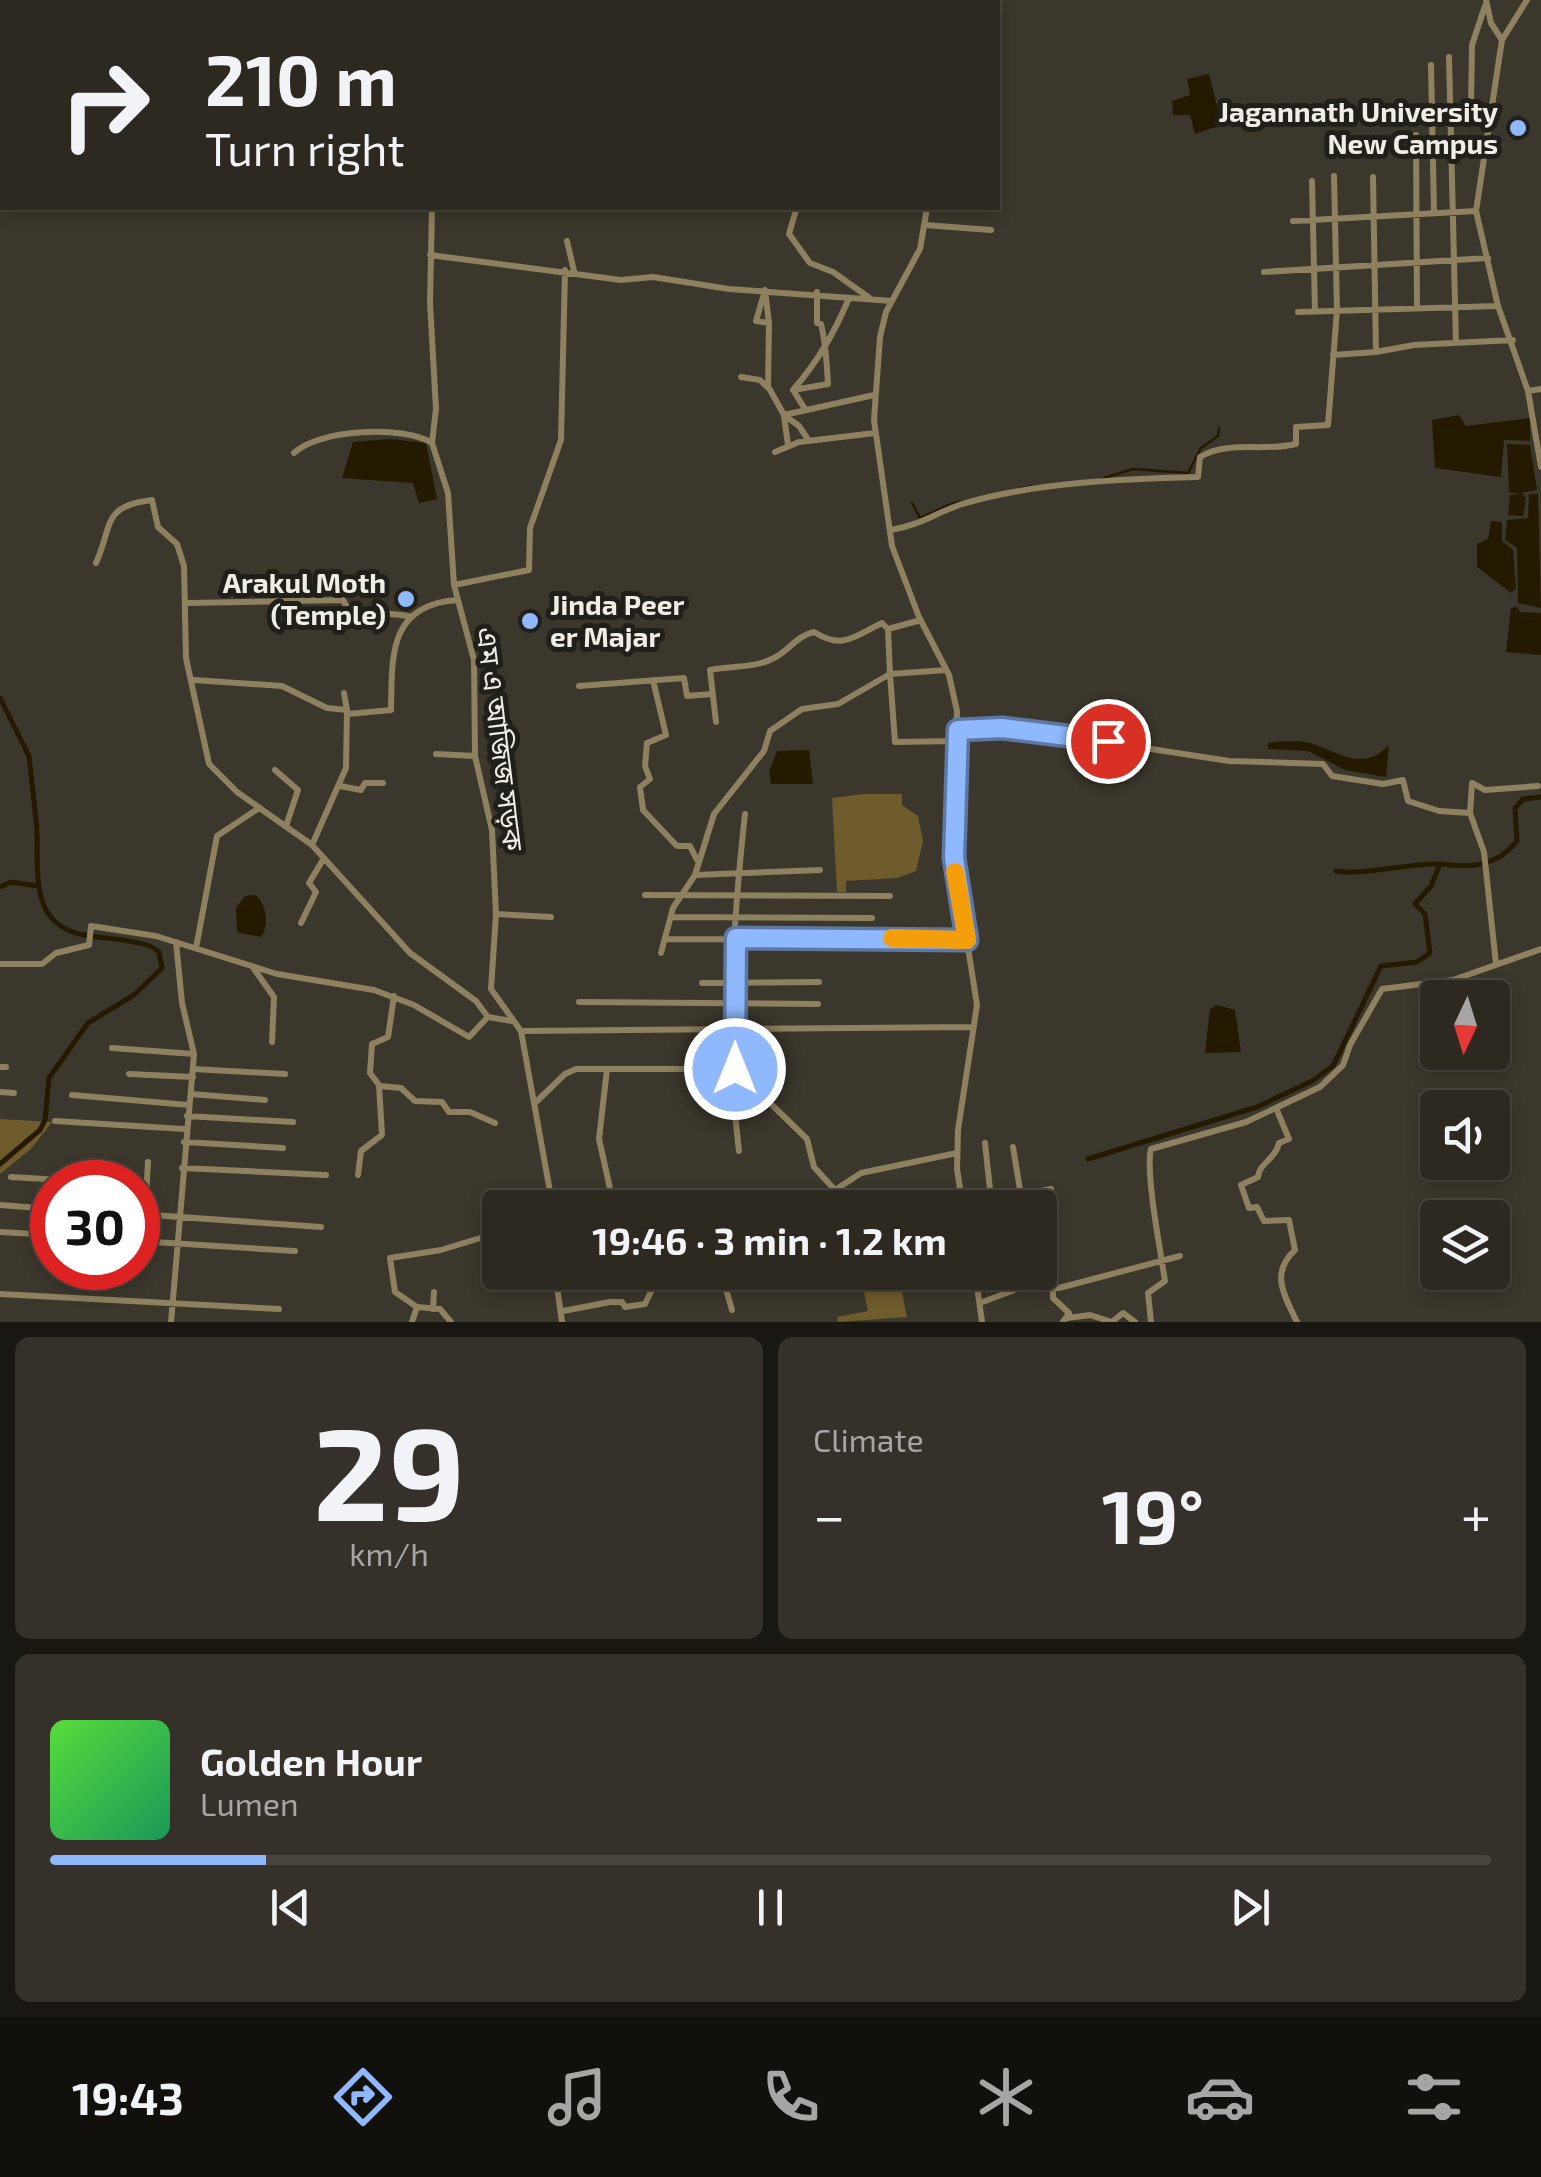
<!DOCTYPE html>
<html lang="en">
<head>
<meta charset="utf-8">
<style>
  body { margin:0; font-family:"Exo 2","Noto Sans Bengali",sans-serif; background:#35312a; color:#f1f3f6; height:100vh; display:flex; flex-direction:column; font-size:38px; white-space:nowrap }
  * { box-sizing:border-box; margin:0 }
  p { font-size:32px; color:#a7a6a5 }
  .icon { flex:none; width:55px; height:55px; fill:none; stroke:currentColor; stroke-width:2; stroke-linecap:round; stroke-linejoin:round }
  .map { position:relative; height:1322px; overflow:hidden }
  .sheet { display:flex; flex-direction:column; gap:15px; padding:15px; background:#191712; flex:1 }
  .sheet>* { flex:none }
  .guide { position:absolute; left:0px; top:0px; width:1000px; height:210px; box-shadow:0 5px 15px #0003,0 0 0 2px #48453f; background:#2d2921; color:#f1f3f6; overflow:hidden }
  .needle { width:65px; rotate:184deg }
  .tools { position:absolute; left:1420px; top:980px; display:grid; gap:20px }
  .tools a { display:grid; place-items:center; width:90px; height:90px; border-radius:10px; background:#2d2921; box-shadow:0 5px 15px #0003,0 0 0 2px #48453f; font-size:50px }
  .speed { position:absolute; left:30px; top:1160px; display:flex; gap:20px; font-size:50px; font-weight:700; text-align:center }
  .speed>* { display:grid; place-content:center; width:130px; height:130px; border-radius:50%; background:#2d2921; box-shadow:0 5px 15px #0003,0 0 0 2px #48453f; line-height:1 }
  .speed .limit { border:15px solid #d22; background:#fff; color:#111 }
  .pin { position:absolute; display:grid; place-items:center; width:85px; height:85px; color:#fff; margin:-42px; border:5px solid #fff; border-radius:50%; box-shadow:0 2px 10px #0007 }
  .me { position:absolute; width:110px; margin:-55px; rotate:0deg; stroke-linejoin:round; filter:drop-shadow(0 0 8px #0008) }
  .turn { display:flex; align-items:center; gap:35px; height:210px; padding:0 40px; font-size:45px }
  .turn .icon { width:130px; height:130px; stroke-width:2.5 }
  .turn b { display:block; font-size:70px; line-height:85px }
  .big { font-size:75px; font-weight:700; line-height:1.1 }
  .sheet .widget { flex:1; display:flex; flex-direction:column; justify-content:center; gap:15px; min-width:0; padding:0 35px; border-radius:15px; background:#35312a }
  .sheet .dial { align-items:center; gap:0 }
  .dial b { font-size:130px; line-height:1 }
  .song { display:flex; align-items:center; gap:30px }
  .cover { width:120px; height:120px; border-radius:15px; background:linear-gradient(135deg,hsl(110 70% 55%),hsl(150 70% 35%)) }
  .played { height:10px; border-radius:5px; background:linear-gradient(90deg,#8fb8fd 15%,#48453f 15%) }
  .keys { display:flex; justify-content:space-around; direction:ltr }
  .heat { display:flex; justify-content:space-between; align-items:center; font-size:55px; direction:ltr }
  .sheet .tiles { flex:1; display:grid; gap:15px; grid-template-columns:1fr 1fr }
  .widget:last-child { grid-column:span 2 }
  .trip { position:absolute; left:482px; top:1190px; width:575px; height:100px; border-radius:10px; background:#2d2921; box-shadow:0 5px 15px #0003,0 0 0 2px #48453f; font-weight:700; line-height:100px; text-align:center }
  .tab-bar { display:flex; height:160px; justify-content:space-around; align-items:center; background:#12100d; color:#a7a6a5 }
  .tab-bar .icon { width:70px; height:70px }
  .tab-bar .on { color:#8fb8fd }
  .tab-bar b { font-size:45px; color:#f1f3f6 }
  .map>svg:first-child { display:block }
</style>
</head>
<body>
<div class="map">
<svg width="1541" height="1322" viewBox="0 0 1541 1322">
  <rect width="100%" height="100%" fill="#3c372c"/>
  <!-- green -->
  <path fill="#6f5c2d" d="M863,794H902V805L918,816L923,841L916,871L897,878L846,881V892H837L832,798Z
    M0,1119L52,1122L31,1149L0,1174Z
    M898,1273H918L921,1284L901,1288L907,1317L838,1322L837,1317L868,1311L863,1287L899,1284Z"/>
  <!-- water -->
  <path fill="#241a00" d="M1209,74L1222,125L1195,134L1190,115H1173L1172,101L1190,95L1187,79Z
    M1459,415L1466,426L1530,418V441L1504,440L1501,477L1435,468L1432,420Z
    M390,439L426,443L437,499L419,503L413,483L342,478L353,442Z
    M1507,444L1530,445L1537,490L1522,493L1526,499L1523,516L1508,515L1510,495L1521,494L1509,492Z
    M1529,494H1538L1541,608L1518,603L1517,548L1505,540L1507,520L1528,518Z
    M1491,521L1502,522V541L1513,550L1516,588L1511,593L1477,567V544L1488,539Z
    M1517,607L1520,612L1541,613V655L1506,652L1511,608Z
    M1268,743C1283,741 1301,739 1316,745C1343,755 1364,771 1389,745L1386,777L1345,770L1308,751L1268,749Z
    M809,750L813,784H771L769,772L777,751Z
    M256,895C266,905 270,925 261,937L237,932L236,908L245,896Z
    M1217,1005L1235,1010L1241,1052L1205,1053L1210,1009Z"/>
  <g fill="none" stroke-linecap="round" stroke-linejoin="round">
    <!-- stream -->
    <path stroke="#241a00" stroke-width="2.5" d="M1104,478L1133,469L1188,473L1201,448L1218,436L1219,428
      M912,503L920,518L951,504L1032,486"/>
    <!-- canal -->
    <path stroke="#241a00" stroke-width="5" d="M0,698L29,756L37,829
      M1336,871C1360,876 1408,863 1440,864
      M0,887L11,882L38,886
      M1088,1159L1257,1107L1312,1081L1333,1066L1381,966L1417,962L1430,953L1425,914L1415,904L1431,886L1440,864C1472,868 1496,867 1517,841L1515,808L1523,799L1541,797
      M0,1164L40,1130L45,1120L49,1078L88,1023L134,995L162,968L159,952L150,946C130,939 110,939 89,936C31,928 38,880 37,833"/>
    <!-- minor -->
    <path stroke="#8e815f" stroke-width="6" d="M1486,0L1491,23L1502,40L1476,211L1498,306L1528,391L1541,467
      M460,2V0
      M951,2V0
      M0,17H2
      M1502,40L1527,0
      M1449,57L1456,343
      M1431,65L1434,212
      M1471,107L1472,45L1485,6
      M1413,111L1489,107
      M1416,135L1417,307
      M1312,181L1315,311
      M432,208L430,303L436,409L432,443L448,493L454,585L474,660L475,756L492,830L496,914L491,989L521,1031L553,1208
      M927,208L920,249L886,312L880,337L874,420L892,546L919,617L949,675L957,711L954,858L977,1005L958,1130L957,1169L963,1208
      M795,209L863,208
      M796,210L789,234L810,263L833,272L871,299
      M1293,221L1476,211
      M925,225L991,230
      M567,241L574,271
      M430,255L621,280L653,277L729,289L892,301
      M1264,272L1488,258
      M817,292V323L821,324C826,344 827,364 828,384L793,390C818,361 834,334 849,298
      M1298,312L1498,306
      M1376,352L1414,345L1513,340
      M1333,355L1376,352L1373,177
      M741,377L760,380L768,388L769,323L756,321L765,290L769,323
      M769,388L784,415L874,395
      M793,390L805,409
      M1528,391L1541,389
      M784,415L799,426L809,441
      M784,416L788,445
      M775,452L799,442L875,433
      M294,453C319,429 403,425 432,443
      M891,530C921,525 935,513 962,504C1037,482 1122,479 1198,477L1200,457C1228,440 1265,452 1296,444V427L1328,425L1337,310L1334,176
      M96,563C113,526 101,506 152,500L158,527L177,544L184,566L186,658L209,764L237,792L312,845L410,953L476,1001L488,1017L512,1021
      M454,585L529,570L530,528L561,440L565,270
      M188,603L343,600L348,609C369,616 390,611 412,617
      M888,629L890,674L946,670
      M194,680L282,686L327,708L347,710L346,768L312,845
      M653,680L666,735L647,743L645,766L650,779L640,787L643,810L677,846H690L697,860
      M579,686L684,678L687,696L712,694
      M344,693L347,710
      M348,714L391,710C392,657 388,604 458,600
      M716,722L710,670C732,665 753,669 774,658C790,650 796,636 814,632C843,650 853,637 882,623L888,629L921,620
      M958,730L1035,731L1229,761L1323,764L1332,776L1383,784L1403,780L1408,801L1439,811L1470,813L1484,852L1496,964
      M436,754L475,756
      M275,770L298,790L286,826
      M340,786L361,790L365,783H383
      M1470,813L1472,783L1485,790L1538,786
      M491,822L515,816
      M695,875L820,870
      M645,895L890,896
      M496,914L551,917
      M671,917L872,918
      M301,923L316,892L309,883L324,858
      M665,939L967,940
      M196,948L217,836L259,808
      M661,953L673,908L695,875L714,814L764,751L770,731L802,709L838,704L890,674L895,742L958,741
      M0,964H42L56,953L89,945L91,926L156,936L277,974L374,990L414,1005L469,1037L488,1017
      M254,969L274,997L272,1042
      M702,983L819,982
      M579,1002L818,1004
      M521,1031L974,1027
      M112,1048L194,1054
      M0,1067H6
      M193,1069L285,1074
      M607,1069L599,1139L613,1202
      M129,1074L193,1077
      M380,1086L401,1088L415,1101L442,1102L449,1112H470L495,1123
      M0,1092L14,1093
      M191,1094L265,1100
      M72,1095L189,1105
      M535,1103L565,1074L576,1069H735L807,1139L814,1167L835,1190
      M1276,1108L1289,1139L1279,1143C1276,1159 1259,1163 1258,1177L1241,1185L1249,1208L1257,1207L1264,1221L1289,1220L1295,1250C1270,1273 1284,1295 1297,1322
      M187,1116L293,1122
      M55,1121L184,1129
      M184,1142L283,1148
      M985,1143L992,1208
      M1013,1147L1023,1208
      M739,1151C725,1041 733,923 745,814
      M182,1168L326,1175
      M358,1175L361,1151L382,1135L379,1085L370,1073L372,1044L388,1037L394,996
      M11,1177L96,1182
      M993,1200L1051,1189
      M0,1205L52,1209
      M823,1208L835,1190L861,1173L957,1153
      M138,1214L321,1227
      M145,1215L148,1162
      M0,1232L52,1235
      M138,1241L295,1251
      M555,1272L562,1322
      M721,1272L732,1310
      M975,1272L982,1322
      M1053,1288V1298L1069,1313L1063,1322
      M0,1294L279,1309
      M980,1303L1017,1289L1059,1288L1180,1256
      M417,1307L440,1309L451,1322
      M433,1309L434,1292
      M563,1311L610,1302H622L625,1307L645,1304L655,1283L692,1272
      M1067,1318L1090,1315L1112,1322L1123,1313L1135,1322
      M171,1322L194,1054L182,1003L176,942
      M412,1322L417,1307L395,1292L390,1258L441,1250L500,1232
      M1151,1322L1148,1293L1165,1281C1161,1254 1145,1171 1151,1149L1246,1122L1320,1087L1343,1065L1350,1045L1382,989L1453,980L1541,949"/>
  </g>
  <g fill="none" stroke-linecap="round" stroke-linejoin="round">
    <defs>
      <path id="route" d="M735,1069L736,938L967,940L954,858L958,730L1002,728L1108,741"/>
    </defs>
    <!-- route casing -->
    <use href="#route" stroke="#5d78a4" stroke-width="25"/>
    <!-- route -->
    <use href="#route" stroke="#8fb8fd" stroke-width="18"/>
    <!-- slow -->
    <path stroke="#f59e0b" stroke-width="18" d="M892,938L967,940L955,872"/>
  </g>
  <!-- markers -->
  <g fill="#8fb8fd" stroke="#211f1a" stroke-width="4">
    <circle cx="1518" cy="128" r="10"/>
    <circle cx="406" cy="599" r="10"/>
    <circle cx="530" cy="621" r="10"/>
  </g>
  <g text-anchor="middle" stroke-width="10" stroke-linejoin="round" paint-order="stroke">
    <!-- poi labels -->
    <g font-size="28" font-weight="bold" fill="#f0ede6" stroke="#211f1a" text-anchor="end">
      <text x="1498" y="122">Jagannath University<tspan x="1498" dy="32">New Campus</tspan></text>
      <text x="386" y="593">Arakul Moth<tspan x="386" dy="32">(Temple)</tspan></text>
      <text x="550" y="615" text-anchor="start">Jinda Peer<tspan x="550" dy="32">er Majar</tspan></text>
    </g>
    <!-- street labels -->
    <g font-size="28" fill="#f0ede6" stroke="#211f1a">
      <text transform="translate(500 739) rotate(83)" y="10">এম এ আজিজ সড়ক</text>
    </g>
  </g>
</svg>
<div class="tools">
<a><svg class="needle" viewBox="-14 -14 28 28"><path d="M0-13l5 13h-10z" fill="#e53935"/><path d="M0 13l5-13h-10z" fill="#a7a6a5"/></svg></a>
<a><svg class="icon" aria-label="sound" viewBox="0 0 24 24"><path d="M4 9h4l5-4v14l-5-4H4zM17 9q2 3 0 6"/></svg></a>
<a><svg class="icon" aria-label="layers" viewBox="0 0 24 24"><path d="M12 4l9 5-9 5-9-5zM3 14l9 5 9-5"/></svg></a>
</div>
<div class="speed"><div class="limit">30</div></div>
<div class="pin" style="left:1108px;top:741px;background:#d93025"><svg class="icon" aria-label="arrive" viewBox="0 0 24 24"><path d="M6 21V4h12l-3 4 3 4H6"/></svg></div>
<svg class="me" style="left:735px;top:1069px" viewBox="-20 -20 40 40"><circle r="17" fill="#8fb8fd" stroke="#fff" stroke-width="3"/><path d="M0-11L8 9 0 5-8 9z" fill="#fff"/></svg>
<div class="trip">19:46 · 3 min · 1.2 km</div>
<div class="guide">
<div class="turn"><svg class="icon" aria-label="right" viewBox="0 0 24 24"><path d="M7 20v-9h11M14 6l5 5-5 5"/></svg><div><b>210 m</b>Turn right</div></div>
</div>
</div>
<section class="sheet">
<div class="tiles">
<div class="widget dial"><b>29</b><p>km/h</p></div>
<div class="widget"><p>Climate</p>
<div class="heat"><a>−</a><b class="big">19°</b><a>+</a></div>
</div>
<div class="widget">
<div class="song"><i class="cover"></i><div><b>Golden Hour</b><p>Lumen</p></div></div>
<div class="played"></div>
<div class="keys"><svg class="icon" aria-label="previous" viewBox="0 0 24 24"><path d="M18 5L8 12l10 7zM5 5v14"/></svg><svg class="icon" aria-label="pause" viewBox="0 0 24 24"><path d="M8 5v14M16 5v14"/></svg><svg class="icon" aria-label="next" viewBox="0 0 24 24"><path d="M6 5l10 7-10 7zM19 5v14"/></svg></div>
</div>
</div>
</section>
<nav class="tab-bar">
<b>19:43</b>
<svg class="icon on" aria-label="directions" viewBox="0 0 24 24"><path d="M12 3l9 9-9 9-9-9zM9 14v-3h6M13 9l2 2-2 2"/></svg>
<svg class="icon" aria-label="music" viewBox="0 0 24 24"><path d="M9 18V5l10-2v13"/><circle cx="6" cy="18" r="3"/><circle cx="16" cy="16" r="3"/></svg>
<svg class="icon" aria-label="phone" viewBox="0 0 24 24"><path d="M5 4h4l2 5-3 2q2 4 5 5l2-3 5 2v4C11 20 4 13 5 4z"/></svg>
<svg class="icon" aria-label="climate" viewBox="0 0 24 24"><path d="M12 3v18M4 7l16 10M4 17L20 7"/></svg>
<svg class="icon" aria-label="car" viewBox="0 0 24 24"><path d="M5 17H2v-5l4-1 3-4h7l3 4 3 1v5h-3M9 17h6M6 11h13"/><circle cx="7" cy="17" r="2"/><circle cx="17" cy="17" r="2"/></svg>
<svg class="icon" aria-label="filters" viewBox="0 0 24 24"><path d="M4 7h16M4 17h16"/><circle cx="9" cy="7" r="2"/><circle cx="15" cy="17" r="2"/></svg>
</nav>
</body>
</html>
